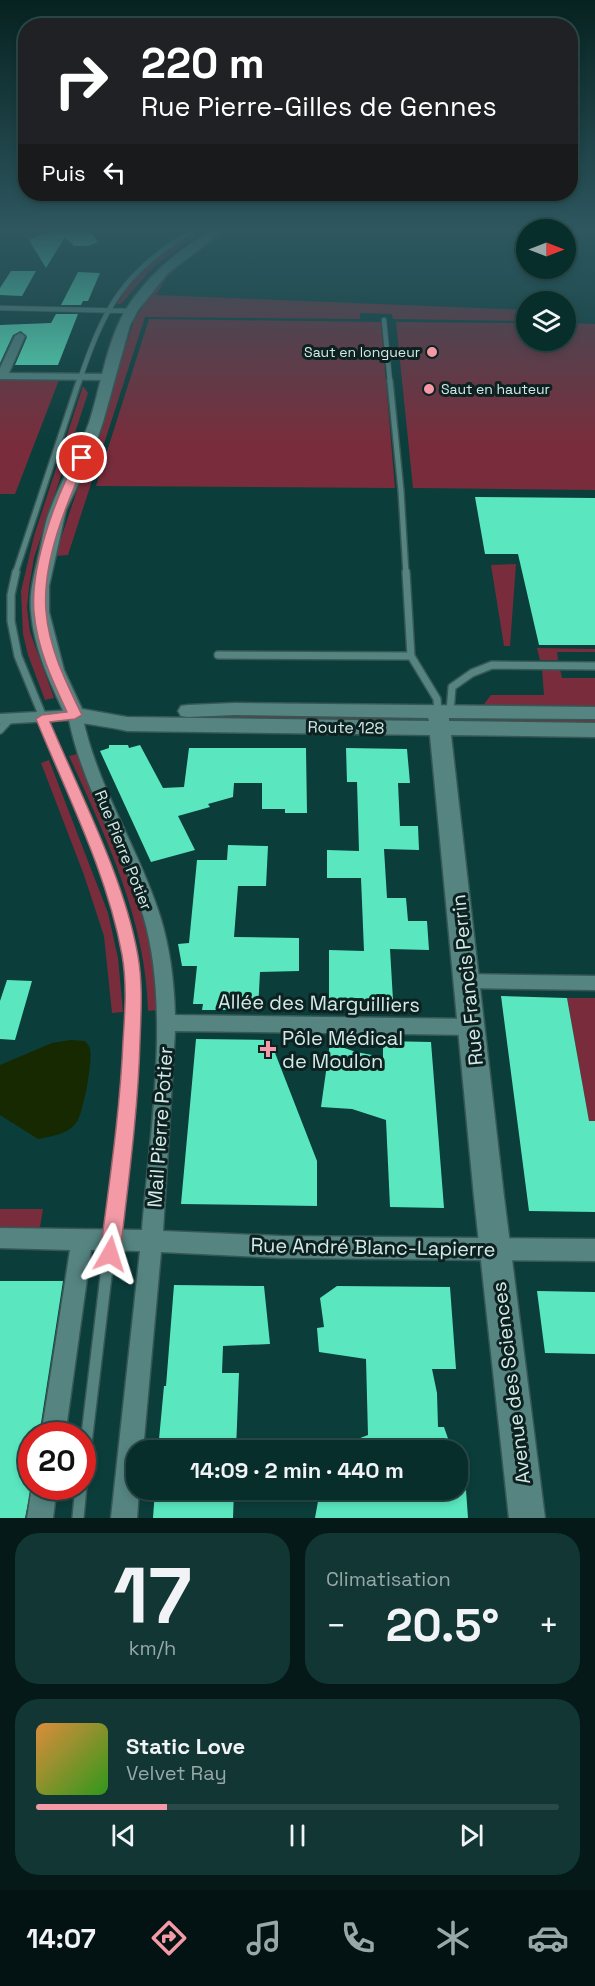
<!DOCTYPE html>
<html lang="fr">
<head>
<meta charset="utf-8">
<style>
  body { margin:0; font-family:"Space Grotesk",sans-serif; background:#113634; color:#f1f3f6; height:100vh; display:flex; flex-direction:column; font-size:22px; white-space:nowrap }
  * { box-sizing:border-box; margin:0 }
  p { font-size:20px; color:#98a8a9 }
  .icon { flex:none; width:33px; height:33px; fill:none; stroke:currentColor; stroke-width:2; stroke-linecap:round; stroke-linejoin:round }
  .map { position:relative; height:1518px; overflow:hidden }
  .panel { display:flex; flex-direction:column; gap:15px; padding:15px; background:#041918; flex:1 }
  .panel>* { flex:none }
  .banner { position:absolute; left:18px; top:18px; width:560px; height:183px; border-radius:24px; box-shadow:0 3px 9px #0003,0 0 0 2px #294a48; background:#202124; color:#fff; overflow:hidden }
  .needle { width:39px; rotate:90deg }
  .controls { position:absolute; left:516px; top:219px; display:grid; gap:12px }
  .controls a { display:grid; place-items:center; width:60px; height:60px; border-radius:50%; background:#082e2c; box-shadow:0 3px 9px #0003,0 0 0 2px #294a48; font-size:30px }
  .speed { position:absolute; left:18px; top:1422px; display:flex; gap:12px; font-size:30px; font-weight:700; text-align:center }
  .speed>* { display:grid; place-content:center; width:78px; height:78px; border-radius:50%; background:#082e2c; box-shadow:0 3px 9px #0003,0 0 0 2px #294a48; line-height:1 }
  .speed .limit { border:9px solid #d22; background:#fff; color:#111 }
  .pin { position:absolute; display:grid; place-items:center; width:51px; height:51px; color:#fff; margin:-26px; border:3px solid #fff; border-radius:50%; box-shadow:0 2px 6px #0007 }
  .me { position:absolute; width:66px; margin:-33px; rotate:6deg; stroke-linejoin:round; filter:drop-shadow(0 0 4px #0008) }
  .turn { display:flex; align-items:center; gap:21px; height:126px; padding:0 24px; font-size:27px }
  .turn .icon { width:78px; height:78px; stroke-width:2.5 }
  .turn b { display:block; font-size:42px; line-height:51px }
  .then { display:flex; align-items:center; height:57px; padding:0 24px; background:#0003; gap:12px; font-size:22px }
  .big { font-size:45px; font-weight:700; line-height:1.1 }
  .panel .card { flex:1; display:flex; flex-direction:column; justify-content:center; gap:9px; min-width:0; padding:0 21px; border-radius:24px; background:#113634 }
  .panel .dial { align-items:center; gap:0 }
  .dial b { font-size:78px; line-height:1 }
  .song { display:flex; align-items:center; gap:18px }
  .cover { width:72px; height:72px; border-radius:9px; background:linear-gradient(135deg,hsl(30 70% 55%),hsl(110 70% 35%)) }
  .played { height:6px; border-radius:3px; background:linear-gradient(90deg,#f49aa7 25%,#294a48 25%) }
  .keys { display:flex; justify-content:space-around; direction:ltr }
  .heat { display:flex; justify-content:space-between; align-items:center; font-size:33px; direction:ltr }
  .panel .tiles { flex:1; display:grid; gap:15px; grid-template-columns:1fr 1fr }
  .card:last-child { grid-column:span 2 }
  .trip { position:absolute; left:126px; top:1440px; width:342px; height:60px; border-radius:24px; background:#082e2c; box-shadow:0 3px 9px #0003,0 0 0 2px #294a48; font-weight:700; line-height:60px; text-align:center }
  .tabs { display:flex; height:96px; justify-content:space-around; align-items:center; background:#031212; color:#98a8a9 }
  .tabs .icon { width:42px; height:42px }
  .tabs .current { color:#f49aa7 }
  .tabs b { font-size:27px; color:#f1f3f6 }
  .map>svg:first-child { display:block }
</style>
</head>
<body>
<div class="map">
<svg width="595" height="1518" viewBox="0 0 595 1518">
  <rect width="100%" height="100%" fill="#0b3d3b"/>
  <!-- green -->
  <path fill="#792d3c" d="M198,231H203L154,266L122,303L116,305C133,273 167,249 198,231Z
    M177,269L168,276L156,295L526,310V321L393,319L392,314L360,313V319L145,317L68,555L55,556L134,321L150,294L170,270Z
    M149,319L381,322L395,488L96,486Z
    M396,322L526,323V340H566V323L595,324V490L413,488Z
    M0,379L59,380L15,494H0Z
    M83,386L88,393L34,558L29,587L27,608L30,632L54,698L45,700L28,655L23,634L21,591L34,536Z
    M516,564L510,646H504L491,565Z
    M537,648L595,649V652H557L558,660H540Z
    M542,669H560L562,678H595V710L481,708L491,695H544Z
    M232,712L397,714L398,724L136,718L203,717Z
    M487,715L595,717V726L489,725Z
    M77,754L139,902L152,949L158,1010L148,1011C146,920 106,837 69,756Z
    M49,760L108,913L118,958L123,1012L112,1013L104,936L84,875L41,763Z
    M567,998H595V1121H589Z
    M0,1209H43L40,1227H0Z"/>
  <!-- water -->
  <path fill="#172901" d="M71,1040L85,1041C87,1044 90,1046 90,1049C93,1060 83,1115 76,1123C67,1135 51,1136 38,1139L0,1115V1065L52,1043Z"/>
  <!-- building -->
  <path fill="#5ae7bf" d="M49,231H90L98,242L88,246H74L65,237L46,268L29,240Z
    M11,271H36L22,296L0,295V288Z
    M78,272L100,273L88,301H83L81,305H61Z
    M56,314H78L58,365H15L27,337L21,331L13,335L0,363V325L51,323Z
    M475,497L595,498V645H539L518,554H485Z
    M109,745H128L129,748L140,745L163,788L184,787L189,748H306L307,813H285V809H262V783H234L233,797L208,804L210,807L178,816L195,850L151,862L100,751L109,748Z
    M346,748L407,749L410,783H398L400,826H418L419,850L384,849L387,898H406L408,921H427L429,950L390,949L393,1000L329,999V950L364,951L361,878H327V850L359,851L357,782H347Z
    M228,845L268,846L266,886H238L234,937L299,938V971L260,972L258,1010H202L203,1004H193L197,966H182L178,944L189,943L197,860H227Z
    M7,980L32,981L15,1040L0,1039V1001Z
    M501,996L567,998L589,1121H595V1212L529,1211Z
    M196,1039L270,1040L317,1161V1206L181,1204Z
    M383,1041L431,1042L444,1208L390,1207L386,1120L352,1109L321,1107L330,1043L356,1052L383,1057Z
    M0,1281H63L39,1436H32V1484L25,1518H0Z
    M174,1285L264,1286L270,1344L223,1346L222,1373H239L236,1450H158L164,1386H166Z
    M337,1286L450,1287L456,1369H432L437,1393L438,1427H444L452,1450H329L368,1435L366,1359L319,1352L317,1328L324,1327L320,1298Z
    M537,1291L595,1292V1354L545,1353Z
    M155,1490H234L233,1518H153Z
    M320,1490H466L468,1518H315Z"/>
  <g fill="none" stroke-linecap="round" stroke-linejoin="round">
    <defs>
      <path id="lane-far4" d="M0,308L132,311
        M384,320L390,382
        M79,382C104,308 123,271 193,231"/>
      <path id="lane-far3" d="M390,381L401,491L406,574
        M15,574L79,381"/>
      <path id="lane-far2" d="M16,572L11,595V621L18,656L84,817
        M406,572L411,656L437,699L438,712
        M218,655L411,656
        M450,712L452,687L472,673L492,665L595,666
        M0,730L10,719"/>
      <path id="lane-far1" d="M83,815C101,860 122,907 130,956C139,1011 131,1071 124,1126"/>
      <path id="lane" d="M82,1477L124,1125
        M78,1518L81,1486"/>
      <path id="street" d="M20,333L25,336L9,373L108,374L113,377L108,380L0,379V368L15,336Z
        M75,710L82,715C98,790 138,846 160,916C170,948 174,981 175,1015L472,1019L479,1021L481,1027L479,1033L472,1035L175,1031L163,1231L281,1236L595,1239V1261L281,1258L161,1252L143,1450H136V1490H139L137,1518H111L140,1251L91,1250L65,1436H41L70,1250L0,1248V1228L142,1230C150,1133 171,1008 143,915C122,848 83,789 69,720L0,724V714Z
        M467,974L595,976V990L467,988L461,986L458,981L461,976Z
        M32,1486H57L53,1518H27Z"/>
      <path id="secondary" d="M211,231H223L168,273L138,310L130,325L103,422L91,457L66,510L49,586V612L64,670L82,709L127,717L429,721L428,718L235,715L188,717L181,716L178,711L181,706L188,705L235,703L595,707V719L449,718V721L595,723V737L451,735L504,1197L545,1518H509L474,1197L430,735L127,731C107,726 87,725 68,720L65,715C50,682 34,649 31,612C29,593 34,576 38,558C42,542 44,525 50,510C61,480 78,453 89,423C101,386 106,344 125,311C146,277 177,251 211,231Z"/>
    </defs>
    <!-- lane-far4 casing -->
    <use href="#lane-far4" stroke="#375755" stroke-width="6"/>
    <!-- lane-far3 casing -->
    <use href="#lane-far3" stroke="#375755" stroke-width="8"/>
    <!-- lane-far2 casing -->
    <use href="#lane-far2" stroke="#375755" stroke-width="10"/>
    <!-- lane-far1 casing -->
    <use href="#lane-far1" stroke="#375755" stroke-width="12"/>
    <!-- lane casing -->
    <use href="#lane" stroke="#375755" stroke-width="14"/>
    <!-- street casing -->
    <use href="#street" stroke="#375755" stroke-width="3"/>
    <!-- secondary casing -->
    <use href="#secondary" stroke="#375755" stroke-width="3"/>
    <!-- lane-far4 -->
    <use href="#lane-far4" stroke="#558481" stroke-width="4.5"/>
    <!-- lane-far3 -->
    <use href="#lane-far3" stroke="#558481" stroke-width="5"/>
    <!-- lane-far2 -->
    <use href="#lane-far2" stroke="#558481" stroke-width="7"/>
    <!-- lane-far1 -->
    <use href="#lane-far1" stroke="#558481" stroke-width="9"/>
    <!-- lane -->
    <use href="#lane" stroke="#558481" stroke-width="11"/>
    <!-- street -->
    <use href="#street" fill="#558481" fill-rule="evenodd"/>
    <!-- secondary -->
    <use href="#secondary" fill="#558481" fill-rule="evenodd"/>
  </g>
  <!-- sky -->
  <linearGradient id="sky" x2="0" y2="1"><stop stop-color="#062220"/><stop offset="0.52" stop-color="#2e5760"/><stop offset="1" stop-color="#2e5760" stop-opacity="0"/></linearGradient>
  <rect width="595" height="443" fill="url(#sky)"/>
  <!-- route -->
  <path fill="#f49aa7" stroke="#9f646d" stroke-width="1.5" d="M79,455L87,458C67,502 42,561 46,611C49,649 66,682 82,715L75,719L50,722C80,793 125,880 138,956C143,984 141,1013 140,1042C138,1113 128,1184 120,1254L117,1261L110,1264L103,1261L100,1254C109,1184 120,1112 123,1041C125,1012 127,983 122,955C107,873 67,795 36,719L42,715L67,712C52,680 37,648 34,612C30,567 56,494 79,455Z"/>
  <!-- markers -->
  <g fill="#f49aa7" stroke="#0d2120" stroke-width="2">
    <circle cx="432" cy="352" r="6"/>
    <circle cx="429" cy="389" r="6"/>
    <path d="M265 1040h6v6h6v6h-6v6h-6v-6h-6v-6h6z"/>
  </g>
  <g text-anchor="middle" stroke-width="6" stroke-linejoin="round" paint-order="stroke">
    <!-- far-poi labels -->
    <g font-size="14" fill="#d2eae8" stroke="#0d2120" text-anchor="end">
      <text x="420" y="357">Saut en longueur</text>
      <text x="441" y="394" text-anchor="start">Saut en hauteur</text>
    </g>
    <!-- street labels -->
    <g font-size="16" fill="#d2eae8" stroke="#0d2120">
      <text transform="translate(346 727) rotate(1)" y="6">Route 128</text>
      <text transform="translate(124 850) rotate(68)" y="6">Rue Pierre Potier</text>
    </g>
    <!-- near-street labels -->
    <g font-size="20" fill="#d2eae8" stroke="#0d2120">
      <text transform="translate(467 980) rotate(-96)" y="7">Rue Francis Perrin</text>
      <text transform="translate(319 1003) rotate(1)" y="7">Allée des Marguilliers</text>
      <text transform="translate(160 1127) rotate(-86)" y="7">Mail Pierre Potier</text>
      <text transform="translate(373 1247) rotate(1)" y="7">Rue André Blanc-Lapierre</text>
      <text transform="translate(511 1383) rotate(-97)" y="7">Avenue des Sciences</text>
    </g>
    <!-- near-poi labels -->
    <g font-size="20" fill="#d2eae8" stroke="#0d2120" text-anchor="start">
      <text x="282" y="1045">Pôle Médical<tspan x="282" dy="23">de Moulon</tspan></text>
    </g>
  </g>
</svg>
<div class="controls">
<a><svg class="needle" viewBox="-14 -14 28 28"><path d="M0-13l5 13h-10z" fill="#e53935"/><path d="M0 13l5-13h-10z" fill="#98a8a9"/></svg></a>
<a><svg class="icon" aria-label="layers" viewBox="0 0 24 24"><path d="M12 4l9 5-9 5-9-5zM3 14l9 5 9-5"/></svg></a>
</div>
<div class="speed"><div class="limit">20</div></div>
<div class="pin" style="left:82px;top:458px;background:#d93025"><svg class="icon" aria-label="arrive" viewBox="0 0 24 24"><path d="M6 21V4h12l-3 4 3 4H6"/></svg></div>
<svg class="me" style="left:110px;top:1254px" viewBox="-20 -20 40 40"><path d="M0-17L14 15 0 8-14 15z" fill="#f49aa7" stroke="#fff" stroke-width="4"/></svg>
<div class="trip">14:09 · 2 min · 440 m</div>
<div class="banner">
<div class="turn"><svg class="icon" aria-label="right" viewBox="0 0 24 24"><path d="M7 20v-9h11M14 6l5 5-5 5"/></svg><div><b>220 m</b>Rue Pierre-Gilles de Gennes</div></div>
<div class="then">Puis<svg class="icon" aria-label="left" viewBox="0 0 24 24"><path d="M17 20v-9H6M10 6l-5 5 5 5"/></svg></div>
</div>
</div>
<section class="panel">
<div class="tiles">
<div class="card dial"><b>17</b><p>km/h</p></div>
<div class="card"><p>Climatisation</p>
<div class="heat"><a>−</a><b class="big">20.5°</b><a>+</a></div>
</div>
<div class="card">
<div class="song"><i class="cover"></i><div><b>Static Love</b><p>Velvet Ray</p></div></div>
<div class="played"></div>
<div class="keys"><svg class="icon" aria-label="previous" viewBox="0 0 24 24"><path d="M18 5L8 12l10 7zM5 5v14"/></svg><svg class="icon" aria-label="pause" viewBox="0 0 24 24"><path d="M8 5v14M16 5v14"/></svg><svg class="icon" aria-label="next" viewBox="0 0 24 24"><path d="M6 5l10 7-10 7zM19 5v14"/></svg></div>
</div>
</div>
</section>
<nav class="tabs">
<b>14:07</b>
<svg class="icon current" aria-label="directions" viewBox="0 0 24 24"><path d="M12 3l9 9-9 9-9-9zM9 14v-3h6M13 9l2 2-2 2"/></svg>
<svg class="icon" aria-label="music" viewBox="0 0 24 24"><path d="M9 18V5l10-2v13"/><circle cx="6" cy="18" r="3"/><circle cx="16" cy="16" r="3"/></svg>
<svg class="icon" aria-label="phone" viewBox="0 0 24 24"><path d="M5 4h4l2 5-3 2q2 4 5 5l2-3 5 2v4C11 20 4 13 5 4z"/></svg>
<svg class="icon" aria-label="climate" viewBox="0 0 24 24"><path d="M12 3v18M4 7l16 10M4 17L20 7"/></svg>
<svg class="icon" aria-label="car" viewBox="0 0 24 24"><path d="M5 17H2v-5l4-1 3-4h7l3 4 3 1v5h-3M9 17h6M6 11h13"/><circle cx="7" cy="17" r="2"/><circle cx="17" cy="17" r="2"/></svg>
</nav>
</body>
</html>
